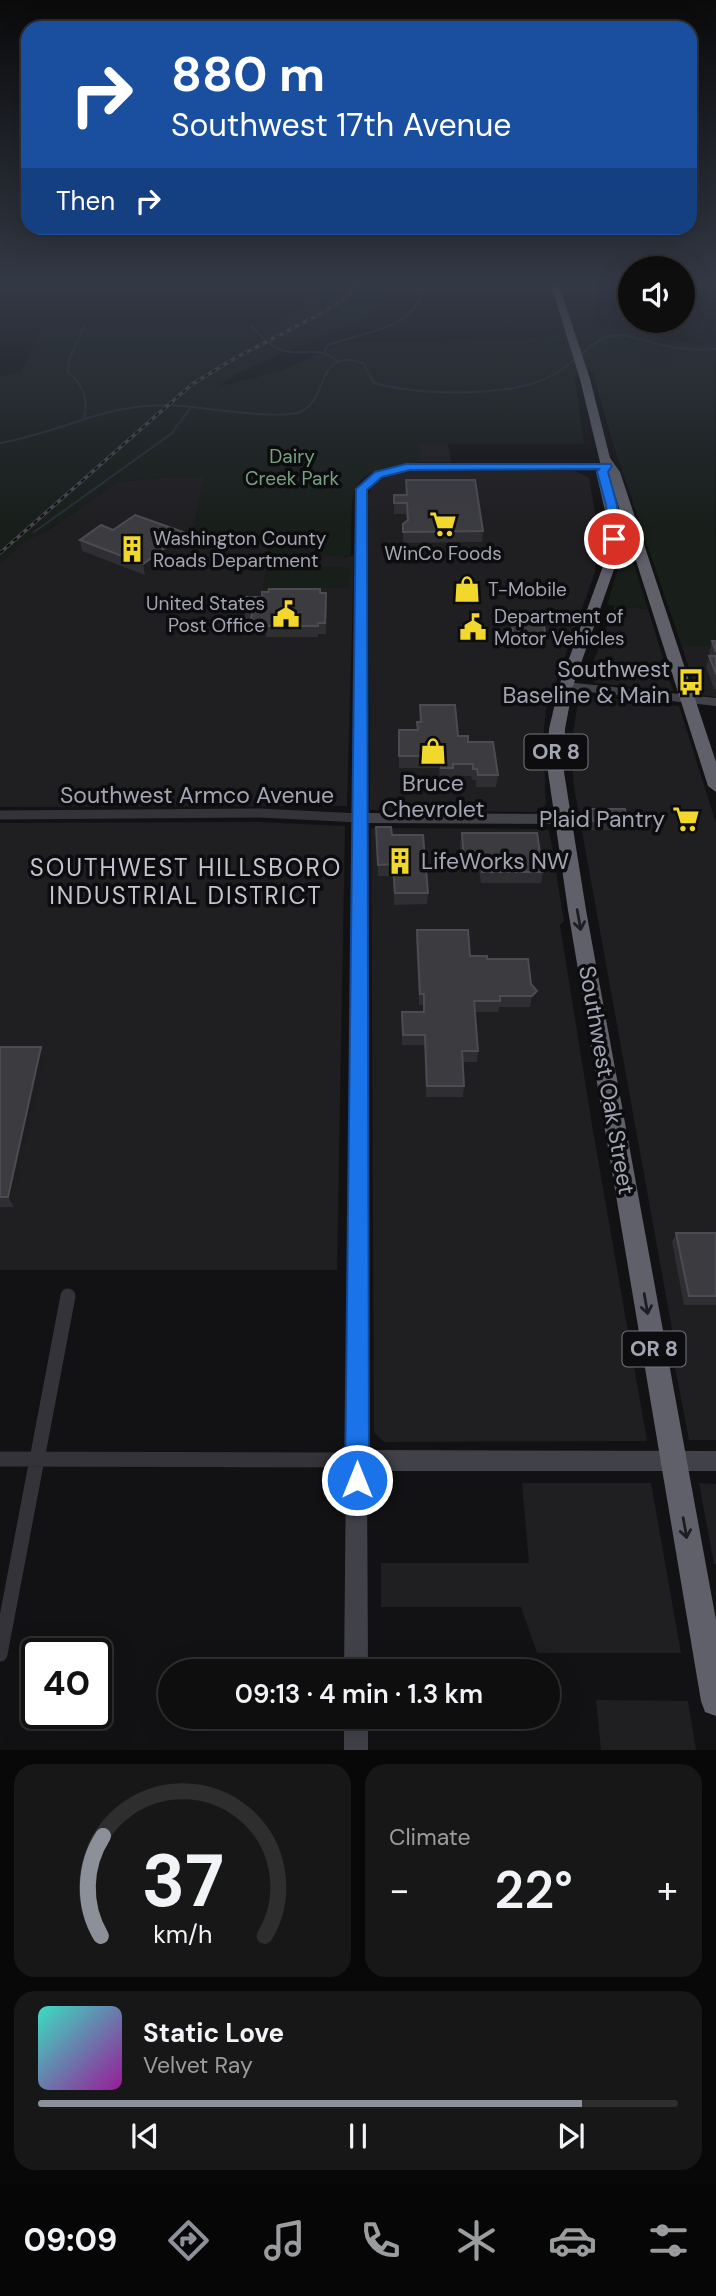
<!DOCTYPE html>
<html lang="en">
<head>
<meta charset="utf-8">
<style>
  body { margin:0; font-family:"DM Sans",sans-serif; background:#171718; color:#f1f3f6; height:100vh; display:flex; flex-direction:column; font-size:26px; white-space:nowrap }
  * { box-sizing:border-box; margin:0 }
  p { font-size:23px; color:#9b9c9e }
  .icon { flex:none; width:38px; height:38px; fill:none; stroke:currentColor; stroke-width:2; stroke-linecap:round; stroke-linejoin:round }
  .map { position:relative; height:1750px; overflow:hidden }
  .panel { display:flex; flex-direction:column; gap:14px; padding:14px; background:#080808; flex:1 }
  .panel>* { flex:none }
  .top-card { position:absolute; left:21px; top:21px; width:676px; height:214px; border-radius:21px; box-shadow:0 7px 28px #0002,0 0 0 2px #2e2e2f; background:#1a4fa0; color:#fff; overflow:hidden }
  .controls { position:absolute; left:618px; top:256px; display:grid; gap:14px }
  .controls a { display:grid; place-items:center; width:77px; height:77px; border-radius:50%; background:#0e0e0f; box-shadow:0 7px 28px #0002,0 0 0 2px #2e2e2f; font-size:35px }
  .speed { position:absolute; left:21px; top:1638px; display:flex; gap:14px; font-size:35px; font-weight:700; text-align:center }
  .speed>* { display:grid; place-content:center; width:91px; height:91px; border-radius:50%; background:#0e0e0f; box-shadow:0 7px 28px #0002,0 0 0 2px #2e2e2f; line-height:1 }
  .speed .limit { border:4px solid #111; border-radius:10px; background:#fff; color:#111 }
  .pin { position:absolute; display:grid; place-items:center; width:60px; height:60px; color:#fff; margin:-30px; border:4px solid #fff; border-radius:50%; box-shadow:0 2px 7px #0007 }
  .me { position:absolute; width:77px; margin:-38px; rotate:0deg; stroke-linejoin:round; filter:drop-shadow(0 0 5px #0008) }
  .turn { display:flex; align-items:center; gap:24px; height:147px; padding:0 35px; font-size:32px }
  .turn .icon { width:91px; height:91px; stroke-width:2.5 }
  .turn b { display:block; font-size:49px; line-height:60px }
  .then { display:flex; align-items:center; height:66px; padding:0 35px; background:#0003; gap:14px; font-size:26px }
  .big { font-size:52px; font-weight:600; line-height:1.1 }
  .panel .widget { flex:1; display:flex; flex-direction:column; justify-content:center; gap:10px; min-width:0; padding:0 24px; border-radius:21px; background:#171718 }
  .panel .dial { align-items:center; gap:0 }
  .dial svg { height:182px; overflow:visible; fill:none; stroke:#2e2e2f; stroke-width:7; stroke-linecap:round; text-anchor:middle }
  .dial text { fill:#f1f3f6; stroke:none }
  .song { display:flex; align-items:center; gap:21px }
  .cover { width:84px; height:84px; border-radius:10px; background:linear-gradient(135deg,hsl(170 70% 55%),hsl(300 70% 35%)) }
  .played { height:7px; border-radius:4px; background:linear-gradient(90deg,#8c9099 85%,#2e2e2f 85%) }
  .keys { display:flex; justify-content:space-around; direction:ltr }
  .heat { display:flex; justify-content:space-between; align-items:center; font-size:38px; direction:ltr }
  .panel .tiles { flex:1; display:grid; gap:14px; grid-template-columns:1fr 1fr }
  .widget:last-child { grid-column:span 2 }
  .trip { position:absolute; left:158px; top:1659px; width:402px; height:70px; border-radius:35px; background:#0e0e0f; box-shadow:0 7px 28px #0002,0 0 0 2px #2e2e2f; font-weight:600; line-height:70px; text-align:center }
  .menu { display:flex; height:112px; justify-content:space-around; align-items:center; background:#060606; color:#9b9c9e }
  .menu .icon { width:49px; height:49px }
  .menu .active { color:#8c9099 }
  .menu b { font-size:32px; color:#f1f3f6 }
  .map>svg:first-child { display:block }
</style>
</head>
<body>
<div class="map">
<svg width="716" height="1750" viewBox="0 0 716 1750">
  <rect width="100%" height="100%" fill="#121214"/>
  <!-- built -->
  <path fill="#1f1e21" d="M418,444H448L451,462H419Z
    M415,471H575L589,478L598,530L595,572L546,710L543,739L546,805L536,812L370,810L368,494L372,486L381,479L396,473Z
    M169,477H204L194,528L268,543L347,557L354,555L347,806L0,807V563L26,540L48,530L118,482Z
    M615,606L648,609L673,691L595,683L589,673Z
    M682,647H716V697L701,695L696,691Z
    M579,695L679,706L716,823V1440H689L675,1368H679L574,787L571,747Z
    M258,822L345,826L337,1270H0V823Z
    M371,828L542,829L548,830L550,835L564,921L560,925L592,1125L647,1441L384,1442L374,1432Z
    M522,1483H651L681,1653H537L521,1607H381V1563H529Z
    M699,1483L716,1484V1564H714Z
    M596,1700L688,1701L696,1750H601Z"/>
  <!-- green -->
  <path fill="#181e1a" d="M336,282L395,283L390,297L364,319L296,347L237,374L217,387L281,371L345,342H435L523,339L629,327L668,340L702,345L715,343L716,647H682L614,447L592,371L575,378L584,444H418L419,462C342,471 353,488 351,555L349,556H267V544H208L194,528L204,477H169L118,482L48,530L26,541L0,563V376L21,372L42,327H273Z
    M623,531L648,609L607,605L622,555Z
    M266,564L350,568L349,588H263Z"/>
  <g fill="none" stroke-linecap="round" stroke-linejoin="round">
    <!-- stream -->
    <path stroke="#282e37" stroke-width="2" d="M251,325C289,374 309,337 337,361
      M84,326L69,360L68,372C83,385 89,399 84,419
      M324,352L328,345C360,333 422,328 422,285
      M580,356C613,323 626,337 666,346C682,350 699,350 716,349
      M0,443C68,431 109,400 182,406C207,408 279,420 300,412C330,400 314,347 363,363L374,383C417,395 500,397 542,380C554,376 564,368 574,360
      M34,532L171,434L192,406"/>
    <!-- street-far1 -->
    <path stroke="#333339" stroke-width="9" d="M0,815L260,813L359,818"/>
    <!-- street -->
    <path stroke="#333339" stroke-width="15" d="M0,1459L357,1460
      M0,1654L68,1296"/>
    <!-- secondary -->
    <path fill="#414149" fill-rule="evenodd" d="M410,464L607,463L612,466L607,469L410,470C393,474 374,476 366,493V813L562,814L569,819L562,824L366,823L367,1450L716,1451V1471H367L368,1671H344L356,493C367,471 388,470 410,464Z
      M566,682L716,698V706L562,689L560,686Z
      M344,1717H368V1750H344Z"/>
    <!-- highway -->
    <path fill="#5f606a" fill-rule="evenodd" d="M550,282H558L590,379L610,458L620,472L716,762V792L708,786L608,473L619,519L618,558L573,686L565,729L564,772L586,910L716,1620V1716L705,1712L701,1701L568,910L548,772L549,729L559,686L606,558L607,519L596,472L601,466L580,379Z"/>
    <defs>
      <path id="rail" d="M0,553L191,385L235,358L324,312L344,299L361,282"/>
    </defs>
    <!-- rail casing -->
    <use href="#rail" stroke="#46464e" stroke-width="3.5"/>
    <!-- rail -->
    <use href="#rail" stroke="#0d0d0f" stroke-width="2" stroke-dasharray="4.5" stroke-linecap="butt"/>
  </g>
  <!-- wall -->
  <path fill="#2f2e32" d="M406,480L483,531L482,542L403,543V524L407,521L406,514H394V495H406Z
    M113,530L186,533L187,544L145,575L82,551L80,540Z
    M320,593L327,604L326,634H318V637H266V634H252L251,620H245L244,609L262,597Z
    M512,625L539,626L546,636L545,645H512L511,634Z
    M712,641H716V689H714L706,667L710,656L709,653Z
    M420,705L458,736L468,742L498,775L496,787H476V780H472L471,776H452V780H440L439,768H399V730H417V722H420Z
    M591,809L628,822L625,830H591L589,817Z
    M376,827L392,835L428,893L427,904L394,905L393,876H378Z
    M462,833L543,872L541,883H481L479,871H463L460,844Z
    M417,930L470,956L487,959L531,984L535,1002L530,1007H499L498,1012H475L478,1051L477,1062H463L464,1086L463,1097H426L424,1045H402V1012H423V1005H419L416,941Z
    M0,1047H41L46,1058L14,1207H0Z
    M676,1233H716V1305H684L672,1242Z"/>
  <!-- shaded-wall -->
  <path fill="#1e1d20" d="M186,533L187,544L145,575L143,564Z
    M537,991L535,1002L530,1007L532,996Z
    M41,1047L46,1058L14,1207L8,1197Z"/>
  <!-- building -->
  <path fill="#3b3b40" stroke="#4c4b52" stroke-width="2" d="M406,480H475L483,531L403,532V524L408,520L407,503H394V495H407Z
    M135,515L186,533L143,564L80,540L101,525L113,530Z
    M269,589H320V593H326L325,623H318V626H265V623H251L252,609H244L246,597H262V592H268Z
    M538,624L539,626H544L546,636H514L512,625Z
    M712,641H716V652Z
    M709,656H716V674Z
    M420,705H455L458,736H468V742H493L498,775H478L477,769H473V764H453V768H441L440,756H399V730H418L417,722H421Z
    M591,809H625L628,822L593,821Z
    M376,827H391L392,835H423L428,893H395L393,864L378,865Z
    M462,833H537L543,872H482L481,859H464Z
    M417,930H468L470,956H487V959H528L531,984L537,991L532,996H500V1001H474L478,1051H462L464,1086H427L425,1035H403L402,1012H424V994H420Z
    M0,1047H41L8,1197H0Z
    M676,1233H716V1296H689Z"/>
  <!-- one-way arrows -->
  <defs><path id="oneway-shaft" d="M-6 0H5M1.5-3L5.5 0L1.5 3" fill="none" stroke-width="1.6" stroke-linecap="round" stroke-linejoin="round" transform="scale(1.75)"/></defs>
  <g stroke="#1d1e21">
    <use href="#oneway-shaft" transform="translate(579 920) rotate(80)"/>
    <use href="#oneway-shaft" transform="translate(646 1304) rotate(80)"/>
    <use href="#oneway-shaft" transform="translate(685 1528) rotate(80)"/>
  </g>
  <!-- sky -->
  <linearGradient id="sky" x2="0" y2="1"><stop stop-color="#0a0a0b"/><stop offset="0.54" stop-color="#333945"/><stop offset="1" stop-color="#333945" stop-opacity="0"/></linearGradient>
  <rect width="716" height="527" fill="url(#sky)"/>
  <!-- route -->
  <path fill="#1a73e8" stroke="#114b97" stroke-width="2" d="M406,464H611L612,466L608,472L617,505L620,539L614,542L609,539L606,505L597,472L599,469L410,470L382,477L367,490L369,1480L365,1488L357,1492L348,1488L345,1480L356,489L375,472Z"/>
  <!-- icons -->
  <defs>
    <symbol id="supermarket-bare" viewBox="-9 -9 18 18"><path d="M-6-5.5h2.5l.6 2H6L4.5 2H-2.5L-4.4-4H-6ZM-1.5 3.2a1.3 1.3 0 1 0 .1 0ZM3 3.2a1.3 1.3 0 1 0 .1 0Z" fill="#f2d72c" stroke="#0d0d0f" stroke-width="2.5" paint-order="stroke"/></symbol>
    <symbol id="building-bare" viewBox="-9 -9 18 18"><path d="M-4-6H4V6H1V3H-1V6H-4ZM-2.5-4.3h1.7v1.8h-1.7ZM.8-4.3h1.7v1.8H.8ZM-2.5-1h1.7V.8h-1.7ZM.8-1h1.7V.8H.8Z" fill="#f2d72c" stroke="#0d0d0f" stroke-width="2.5" paint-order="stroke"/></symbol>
    <symbol id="shop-bare" viewBox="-9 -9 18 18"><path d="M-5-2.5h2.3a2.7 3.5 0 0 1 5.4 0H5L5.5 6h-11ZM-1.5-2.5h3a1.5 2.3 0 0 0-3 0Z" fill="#f2d72c" stroke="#0d0d0f" stroke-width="2.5" paint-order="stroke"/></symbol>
    <symbol id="civic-bare" viewBox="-9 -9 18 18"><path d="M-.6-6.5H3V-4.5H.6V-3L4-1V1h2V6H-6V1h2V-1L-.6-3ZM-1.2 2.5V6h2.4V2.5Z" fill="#f2d72c" stroke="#0d0d0f" stroke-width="2.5" paint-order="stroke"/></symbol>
    <symbol id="bus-bare" viewBox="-9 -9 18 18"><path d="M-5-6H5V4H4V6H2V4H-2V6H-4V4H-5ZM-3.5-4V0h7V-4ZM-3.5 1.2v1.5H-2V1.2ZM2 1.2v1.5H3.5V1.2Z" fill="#f2d72c" stroke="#0d0d0f" stroke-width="2.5" paint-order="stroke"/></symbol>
  </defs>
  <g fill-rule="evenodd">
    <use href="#supermarket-bare" x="424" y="505" width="38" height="38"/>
    <use href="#building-bare" x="113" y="530" width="38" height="38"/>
    <use href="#shop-bare" x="448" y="570" width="38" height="38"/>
    <use href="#civic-bare" x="267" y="595" width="38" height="38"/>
    <use href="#civic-bare" x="454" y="608" width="38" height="38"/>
    <use href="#bus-bare" x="672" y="663" width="38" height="38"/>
    <use href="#shop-bare" x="414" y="732" width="38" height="38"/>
    <use href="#supermarket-bare" x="667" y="800" width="38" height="38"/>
    <use href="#building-bare" x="381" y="842" width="38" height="38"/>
  </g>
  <g text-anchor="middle" stroke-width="7" stroke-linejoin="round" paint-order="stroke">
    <!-- far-park labels -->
    <g font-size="19" fill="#7aa084" stroke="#0d0d0f">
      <text x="292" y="463">Dairy<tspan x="292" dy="22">Creek Park</tspan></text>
    </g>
    <!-- far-poi labels -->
    <g font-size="19" fill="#a3a5b4" stroke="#0d0d0f" text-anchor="start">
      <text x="153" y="545">Washington County<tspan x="153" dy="22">Roads Department</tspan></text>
      <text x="443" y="560" text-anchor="middle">WinCo Foods</text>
      <text x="488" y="596">T-Mobile</text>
      <text x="265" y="610" text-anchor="end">United States<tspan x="265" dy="22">Post Office</tspan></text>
      <text x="494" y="623">Department of<tspan x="494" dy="22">Motor Vehicles</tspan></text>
    </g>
    <!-- shield labels -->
    <g fill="#0d0d0f" stroke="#767782" stroke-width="2">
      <rect x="524.5" y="734.5" width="63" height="35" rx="5"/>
      <rect x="622.5" y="1331.5" width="63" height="35" rx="5"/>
    </g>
    <g font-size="21" font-weight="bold" fill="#a3a5b4">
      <text x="556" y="759">OR 8</text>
      <text x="654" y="1356">OR 8</text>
    </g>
    <!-- poi labels -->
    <g font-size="23" fill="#a3a5b4" stroke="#0d0d0f" text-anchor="end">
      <text x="670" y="677">Southwest<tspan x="670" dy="26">Baseline &amp; Main</tspan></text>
      <text x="433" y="791" text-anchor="middle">Bruce<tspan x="433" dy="26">Chevrolet</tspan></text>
      <text x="665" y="827">Plaid Pantry</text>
      <text x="421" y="869" text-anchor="start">LifeWorks NW</text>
    </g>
    <!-- street labels -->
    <g font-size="23" fill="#a3a5b4" stroke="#0d0d0f">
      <text x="197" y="803">Southwest Armco Avenue</text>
      <text transform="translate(607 1080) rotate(80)" y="8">Southwest Oak Street</text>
    </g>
    <!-- neighbourhood labels -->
    <g font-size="24" letter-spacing="2" fill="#c4c5d0" stroke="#0d0d0f">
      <text x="186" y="876">SOUTHWEST HILLSBORO<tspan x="186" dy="28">INDUSTRIAL DISTRICT</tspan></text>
    </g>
  </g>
</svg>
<div class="controls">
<a><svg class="icon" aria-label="sound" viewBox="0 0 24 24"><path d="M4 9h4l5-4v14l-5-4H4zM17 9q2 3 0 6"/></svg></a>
</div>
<div class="speed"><div class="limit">40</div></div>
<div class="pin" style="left:614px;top:539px;background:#d93025"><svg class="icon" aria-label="arrive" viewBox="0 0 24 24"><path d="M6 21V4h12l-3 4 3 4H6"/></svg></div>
<svg class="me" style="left:357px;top:1480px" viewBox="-20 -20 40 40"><circle r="17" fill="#1a73e8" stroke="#fff" stroke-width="3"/><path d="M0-11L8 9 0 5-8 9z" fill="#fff"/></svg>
<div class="trip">09:13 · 4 min · 1.3 km</div>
<div class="top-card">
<div class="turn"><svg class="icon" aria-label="right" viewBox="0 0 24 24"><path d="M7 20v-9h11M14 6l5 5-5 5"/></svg><div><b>880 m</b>Southwest 17th Avenue</div></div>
<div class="then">Then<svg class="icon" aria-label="right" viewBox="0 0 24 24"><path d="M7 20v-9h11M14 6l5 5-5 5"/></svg></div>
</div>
</div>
<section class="panel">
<div class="tiles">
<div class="widget dial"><svg viewBox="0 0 100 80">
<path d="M14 69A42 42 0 1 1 86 69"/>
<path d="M14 69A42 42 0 0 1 15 25" stroke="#8c9099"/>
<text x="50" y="56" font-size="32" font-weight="700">37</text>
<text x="50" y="72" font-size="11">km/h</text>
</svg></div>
<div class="widget"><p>Climate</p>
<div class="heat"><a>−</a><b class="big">22°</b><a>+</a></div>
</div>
<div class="widget">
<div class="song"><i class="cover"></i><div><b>Static Love</b><p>Velvet Ray</p></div></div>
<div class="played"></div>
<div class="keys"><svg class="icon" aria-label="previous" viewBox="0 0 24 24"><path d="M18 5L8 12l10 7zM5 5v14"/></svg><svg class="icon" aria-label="pause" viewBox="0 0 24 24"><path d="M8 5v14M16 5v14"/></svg><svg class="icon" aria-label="next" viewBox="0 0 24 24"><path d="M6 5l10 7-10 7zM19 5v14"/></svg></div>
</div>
</div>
</section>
<nav class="menu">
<b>09:09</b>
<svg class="icon active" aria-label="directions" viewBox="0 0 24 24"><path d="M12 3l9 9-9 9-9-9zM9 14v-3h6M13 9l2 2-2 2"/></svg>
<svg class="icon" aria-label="music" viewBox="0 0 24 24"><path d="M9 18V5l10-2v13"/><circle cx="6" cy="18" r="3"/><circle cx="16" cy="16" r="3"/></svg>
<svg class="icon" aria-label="phone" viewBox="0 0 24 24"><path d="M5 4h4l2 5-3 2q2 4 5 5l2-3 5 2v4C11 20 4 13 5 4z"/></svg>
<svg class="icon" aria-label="climate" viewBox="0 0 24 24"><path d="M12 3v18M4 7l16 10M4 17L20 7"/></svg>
<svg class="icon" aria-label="car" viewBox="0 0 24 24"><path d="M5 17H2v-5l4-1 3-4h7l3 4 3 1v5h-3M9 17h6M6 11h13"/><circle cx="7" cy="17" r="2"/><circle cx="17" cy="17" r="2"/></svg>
<svg class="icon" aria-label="filters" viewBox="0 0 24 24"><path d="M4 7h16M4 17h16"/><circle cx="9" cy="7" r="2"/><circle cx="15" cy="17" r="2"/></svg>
</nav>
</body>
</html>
